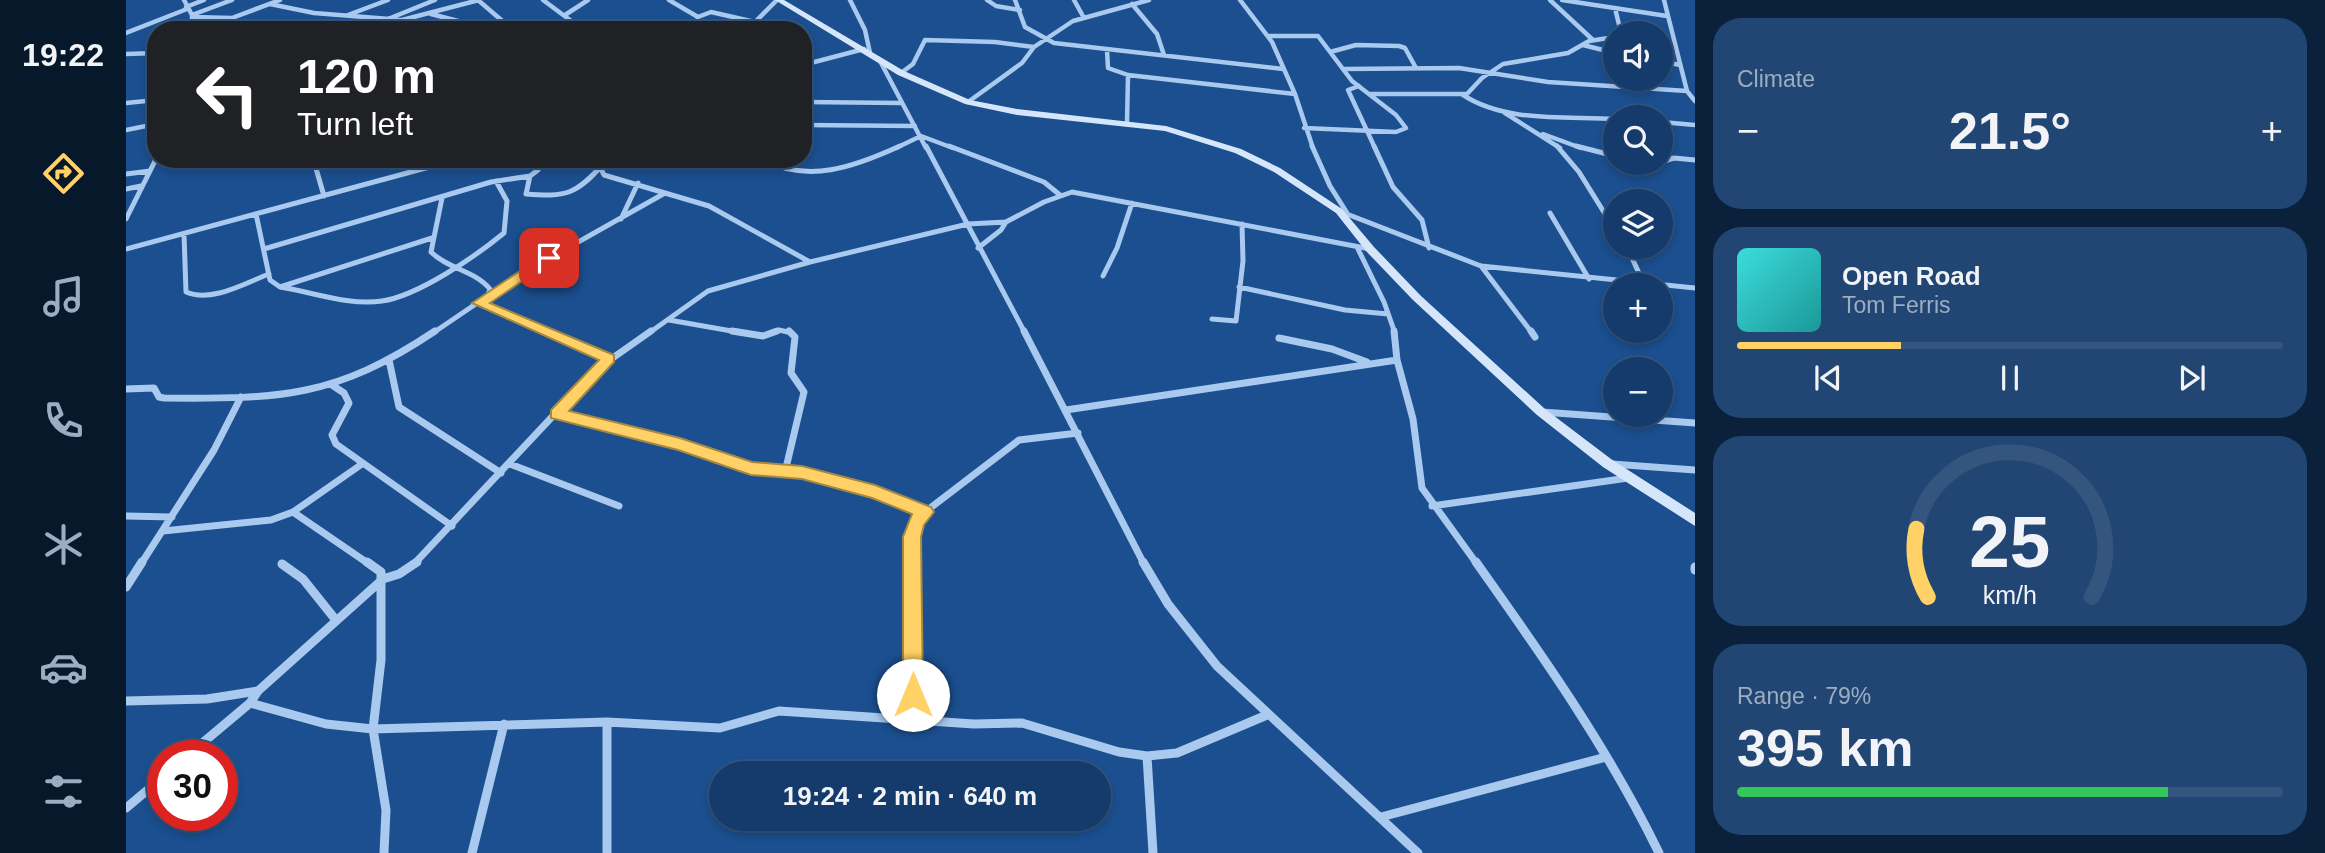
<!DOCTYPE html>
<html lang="en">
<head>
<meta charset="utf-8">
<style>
  body { margin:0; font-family:Helvetica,sans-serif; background:#214673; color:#f1f3f6; height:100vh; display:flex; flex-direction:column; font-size:26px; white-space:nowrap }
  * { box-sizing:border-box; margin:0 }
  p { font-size:23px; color:#9dadc1 }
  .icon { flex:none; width:38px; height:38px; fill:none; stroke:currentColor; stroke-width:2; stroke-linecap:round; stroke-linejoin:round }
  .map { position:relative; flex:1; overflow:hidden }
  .details { display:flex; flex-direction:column; gap:18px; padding:18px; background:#0b203b; width:630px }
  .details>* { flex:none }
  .top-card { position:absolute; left:21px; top:21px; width:665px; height:147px; border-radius:28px; box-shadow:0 4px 10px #0003,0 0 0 2px #33557e; background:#202124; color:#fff; overflow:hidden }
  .buttons { position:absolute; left:1477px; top:21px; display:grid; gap:14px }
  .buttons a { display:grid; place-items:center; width:70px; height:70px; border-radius:50%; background:#143b6b; box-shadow:0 4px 10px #0003,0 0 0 2px #33557e; font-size:35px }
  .speed { position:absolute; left:21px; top:740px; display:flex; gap:14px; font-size:35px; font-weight:700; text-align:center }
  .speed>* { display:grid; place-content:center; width:91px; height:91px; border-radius:50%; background:#143b6b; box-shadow:0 4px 10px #0003,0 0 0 2px #33557e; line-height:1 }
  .speed .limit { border:10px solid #d22; background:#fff; color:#111 }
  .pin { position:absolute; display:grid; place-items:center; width:60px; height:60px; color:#fff; margin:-30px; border-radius:14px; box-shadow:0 4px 10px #0006 }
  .me { position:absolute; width:77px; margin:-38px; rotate:0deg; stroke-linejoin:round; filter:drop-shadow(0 0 5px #0008) }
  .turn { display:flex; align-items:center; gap:24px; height:147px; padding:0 35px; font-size:32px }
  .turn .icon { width:91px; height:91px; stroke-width:2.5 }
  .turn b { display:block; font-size:49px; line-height:60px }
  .big { font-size:52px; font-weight:700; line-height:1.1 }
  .details .card { flex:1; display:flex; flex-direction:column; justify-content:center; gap:10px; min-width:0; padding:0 24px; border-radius:28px; background:#214673 }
  .details .dial { align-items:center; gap:0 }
  .dial svg { height:182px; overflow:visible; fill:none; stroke:#33557e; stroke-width:7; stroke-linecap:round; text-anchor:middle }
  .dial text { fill:#f1f3f6; stroke:none }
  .song { display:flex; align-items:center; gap:21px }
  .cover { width:84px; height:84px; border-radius:10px; background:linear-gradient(135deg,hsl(180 70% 55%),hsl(180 70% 35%)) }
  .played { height:7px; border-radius:4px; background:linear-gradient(90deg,#ffd166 30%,#33557e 30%) }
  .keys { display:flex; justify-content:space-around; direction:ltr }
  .heat { display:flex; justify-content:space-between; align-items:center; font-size:38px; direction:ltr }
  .charge { height:10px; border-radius:5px; background:linear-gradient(90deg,#34c759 79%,#33557e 0) }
  .trip { position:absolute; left:583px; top:761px; width:402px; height:70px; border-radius:35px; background:#143b6b; box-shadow:0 4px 10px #0003,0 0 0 2px #33557e; font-weight:700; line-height:70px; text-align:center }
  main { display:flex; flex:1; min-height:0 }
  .tabs { display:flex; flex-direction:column; width:126px; justify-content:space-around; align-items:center; background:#08182b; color:#9dadc1 }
  .tabs .icon { width:49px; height:49px }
  .tabs .on { color:#ffd166 }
  .tabs b { font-size:32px; color:#f1f3f6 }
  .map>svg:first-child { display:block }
</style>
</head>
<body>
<main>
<nav class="tabs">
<b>19:22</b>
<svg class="icon on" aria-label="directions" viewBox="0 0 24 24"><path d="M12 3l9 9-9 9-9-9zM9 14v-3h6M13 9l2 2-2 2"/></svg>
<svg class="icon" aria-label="music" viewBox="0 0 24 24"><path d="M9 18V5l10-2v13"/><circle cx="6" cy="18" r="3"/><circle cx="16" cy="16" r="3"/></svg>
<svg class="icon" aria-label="phone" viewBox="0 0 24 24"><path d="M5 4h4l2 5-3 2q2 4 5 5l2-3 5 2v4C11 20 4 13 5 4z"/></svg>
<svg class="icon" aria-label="climate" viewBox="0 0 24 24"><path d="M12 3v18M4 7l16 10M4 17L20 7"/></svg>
<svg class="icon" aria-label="car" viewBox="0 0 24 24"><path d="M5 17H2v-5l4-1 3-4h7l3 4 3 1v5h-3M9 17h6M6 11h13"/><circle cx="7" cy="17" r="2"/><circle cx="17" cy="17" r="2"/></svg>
<svg class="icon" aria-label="filters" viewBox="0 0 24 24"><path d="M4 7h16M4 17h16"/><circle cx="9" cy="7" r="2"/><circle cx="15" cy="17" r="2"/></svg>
</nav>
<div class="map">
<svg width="1569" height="853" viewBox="0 0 1569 853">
  <rect width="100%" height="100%" fill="#1b4f8f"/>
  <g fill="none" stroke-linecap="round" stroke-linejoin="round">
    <!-- street-far3 -->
    <path stroke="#a9c9ee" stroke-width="4.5" d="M58,0L66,15V30
      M352,0L387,30
      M417,0L452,26L448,30
      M543,0L572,17
      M724,0L739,30L744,53
      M861,0L870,6L894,10
      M889,0L899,27L928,43L1157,69
      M948,0L958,18
      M1114,0L1146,42L1169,94L1187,148
      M1424,0L1467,40
      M1436,0L1541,16
      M1538,0L1561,91L1569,101
      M144,4L188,13L276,20L353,0
      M1006,4L1031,34L1038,55
      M60,7L78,0
      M1489,8L1495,33
      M305,14L367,30
      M66,15L106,0
      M222,15L262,0
      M439,15L462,0
      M66,17L106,18L154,0
      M235,30L309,0
      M261,30L275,21
      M475,30L571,23L572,17L585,12L629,22L651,0
      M0,33L61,9
      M1143,36H1192L1226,81L1270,115L1280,128L1270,132L1178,128
      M1457,45L1489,53
      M981,50L982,68L1002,75
      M1204,52L1230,45L1273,46L1279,48L1290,68
      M0,54L30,53
      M753,59L800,148
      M1535,61L1554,65
      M677,65L738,49
      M1217,69L1333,68L1422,82L1561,91
      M775,73L787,64L799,40L869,42L908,47
      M1233,86L1222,90L1249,148
      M1244,94H1341L1356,78L1377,64L1442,53L1463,41L1489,37
      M1337,95C1380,123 1440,116 1489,119
      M677,102L776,103
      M842,102L896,63L908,47L947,21L1023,0
      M0,103L30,100
      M1379,113L1434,148
      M1535,122L1569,125
      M1001,123L1002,75L1169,94
      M677,125L789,126
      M0,130L30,124
      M1417,134L1455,148
      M770,148L795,136L827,148"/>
    <!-- street-far2 -->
    <path stroke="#a9c9ee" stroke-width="5" d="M800,146L899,333
      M823,146L918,182L934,195
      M1186,146L1204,186L1221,213
      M1248,146L1267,187L1296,220L1303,248
      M1431,146L1453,172L1489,230
      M1450,146L1489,156
      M551,159L576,163L601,159
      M635,159C682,184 728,167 774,146
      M1535,162L1548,158L1569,160
      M474,167L478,175L583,206L684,262
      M0,174L24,171
      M404,176L400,194C440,197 450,195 477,164
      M0,189L15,186
      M198,196L189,165L206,159
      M316,198L305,252C322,269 348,270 364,289L362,295
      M1213,211L1355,266L1569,288
      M1424,213L1463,279
      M130,214L144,280L154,287L306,238
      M0,219L30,159
      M495,219L512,183
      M58,234L60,292C86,303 119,283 143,274
      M1231,247L1258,302L1269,333
      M1501,247L1517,282
      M852,248L875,230L880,222
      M0,249L333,159
      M138,249L365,182L404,176L412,170L417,159H487
      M1355,266L1406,333
      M977,276L991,248L1006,203
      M154,287C186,292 223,306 256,301C292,296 350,256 378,233L381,201L370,181
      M1113,287L1219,310L1262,314
      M353,303L423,333
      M1086,319L1110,321L1117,261L1116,224
      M543,320L617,333
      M307,333L385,280L539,193
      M523,333L582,291L684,262L842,224L880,222L918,202L946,192L1244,249
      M646,333L653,330L666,333"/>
    <!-- street-far1 -->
    <path stroke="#a9c9ee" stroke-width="7" d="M419,331L483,358
      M606,331L637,336L651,331
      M898,331L1018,564
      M1268,331L1271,360L1287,419L1296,488L1351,564
      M1405,331L1409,337
      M1153,338L1206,349L1241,362
      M263,360L273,407L375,473
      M206,385L218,393L223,403L206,435L210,444L326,526
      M0,389L28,388L33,397L38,398C155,399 209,398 309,331
      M940,410L1271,360
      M1416,412L1569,423
      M431,414L554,444L625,469L676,472L749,492L799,512
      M384,464L493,506
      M1486,464L1569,470
      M659,472L678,392L665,373L669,337L663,331
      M1306,506L1502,478
      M167,512L243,564
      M0,516L46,517
      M37,531L145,520L167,512L236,464
      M15,564L88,450L115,397
      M288,564L471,369L525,331
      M786,564C786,543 785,529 799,512L893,440L952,433"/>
    <!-- street -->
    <path stroke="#a9c9ee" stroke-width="9" d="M241,562L255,572V660L247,729L260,810L258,853
      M786,562L787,721
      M1017,562L1042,604L1091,666L1292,853
      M1350,562C1416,655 1483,750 1533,853
      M156,564L177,579L209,619
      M1569,567V570
      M0,587L16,562
      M0,701L81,699L132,691
      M124,703L200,724L247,729L481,722L594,728L653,711L848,724L896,723L993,752L1021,756L1051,753L1141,715
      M481,722V853
      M61,756L124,703L132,691L257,579L273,574L291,562
      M1021,756L1027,853
      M0,808L37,777
      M1255,817L1480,757
      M346,853L378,724"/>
    <!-- secondary -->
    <path fill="#d6e6fa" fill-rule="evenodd" d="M649,0H658L778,71L844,100L891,109L1040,126L1115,149L1154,168L1216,209L1248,247L1295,296L1419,409L1485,459L1569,513V526L1477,467L1411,415L1287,300L1240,251L1210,213L1148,172L1109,153L1039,131L891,115L839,104L772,75Z"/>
  </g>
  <!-- route -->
  <path fill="#ffd166" stroke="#a68842" stroke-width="2" d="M418,255L430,258L364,303L488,355V362L443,411L554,438L626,462L676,466L749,485L805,507L808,512L798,525L795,537L797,695L794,701L787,704L780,701L777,695V537L786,514L746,498L676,479L625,475L552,450L425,418V410L473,360L346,303Z"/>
</svg>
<div class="buttons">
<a><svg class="icon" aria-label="sound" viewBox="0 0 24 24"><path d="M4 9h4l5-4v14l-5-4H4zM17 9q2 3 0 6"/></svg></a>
<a><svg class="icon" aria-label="search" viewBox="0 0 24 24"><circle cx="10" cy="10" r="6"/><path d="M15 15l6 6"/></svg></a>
<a><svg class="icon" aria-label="layers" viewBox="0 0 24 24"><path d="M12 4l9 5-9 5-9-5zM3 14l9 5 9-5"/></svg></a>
<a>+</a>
<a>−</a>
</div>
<div class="speed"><div class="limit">30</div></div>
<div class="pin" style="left:423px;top:258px;background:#d93025"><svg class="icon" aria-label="arrive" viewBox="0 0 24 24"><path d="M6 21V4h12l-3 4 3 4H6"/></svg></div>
<svg class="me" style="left:787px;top:695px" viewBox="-20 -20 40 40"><circle r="19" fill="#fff"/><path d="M0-13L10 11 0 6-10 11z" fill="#ffd166"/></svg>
<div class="trip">19:24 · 2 min · 640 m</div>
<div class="top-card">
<div class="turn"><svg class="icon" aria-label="left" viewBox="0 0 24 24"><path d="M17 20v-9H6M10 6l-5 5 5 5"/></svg><div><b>120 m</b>Turn left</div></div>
</div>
</div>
<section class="details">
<div class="card"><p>Climate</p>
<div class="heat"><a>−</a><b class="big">21.5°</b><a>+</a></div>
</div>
<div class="card">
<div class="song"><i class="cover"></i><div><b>Open Road</b><p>Tom Ferris</p></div></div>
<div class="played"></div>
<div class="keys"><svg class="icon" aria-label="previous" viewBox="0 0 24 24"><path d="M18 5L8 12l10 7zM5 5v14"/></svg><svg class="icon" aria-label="pause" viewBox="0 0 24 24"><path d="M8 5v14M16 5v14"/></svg><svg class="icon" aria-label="next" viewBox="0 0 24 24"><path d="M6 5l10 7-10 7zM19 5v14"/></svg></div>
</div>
<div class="card dial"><svg viewBox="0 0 100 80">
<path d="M14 69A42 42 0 1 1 86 69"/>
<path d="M14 69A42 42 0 0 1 9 39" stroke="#ffd166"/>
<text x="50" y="56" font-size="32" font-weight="700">25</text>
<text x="50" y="72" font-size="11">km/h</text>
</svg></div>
<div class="card"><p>Range · 79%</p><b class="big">395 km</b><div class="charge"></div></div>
</section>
</main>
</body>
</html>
